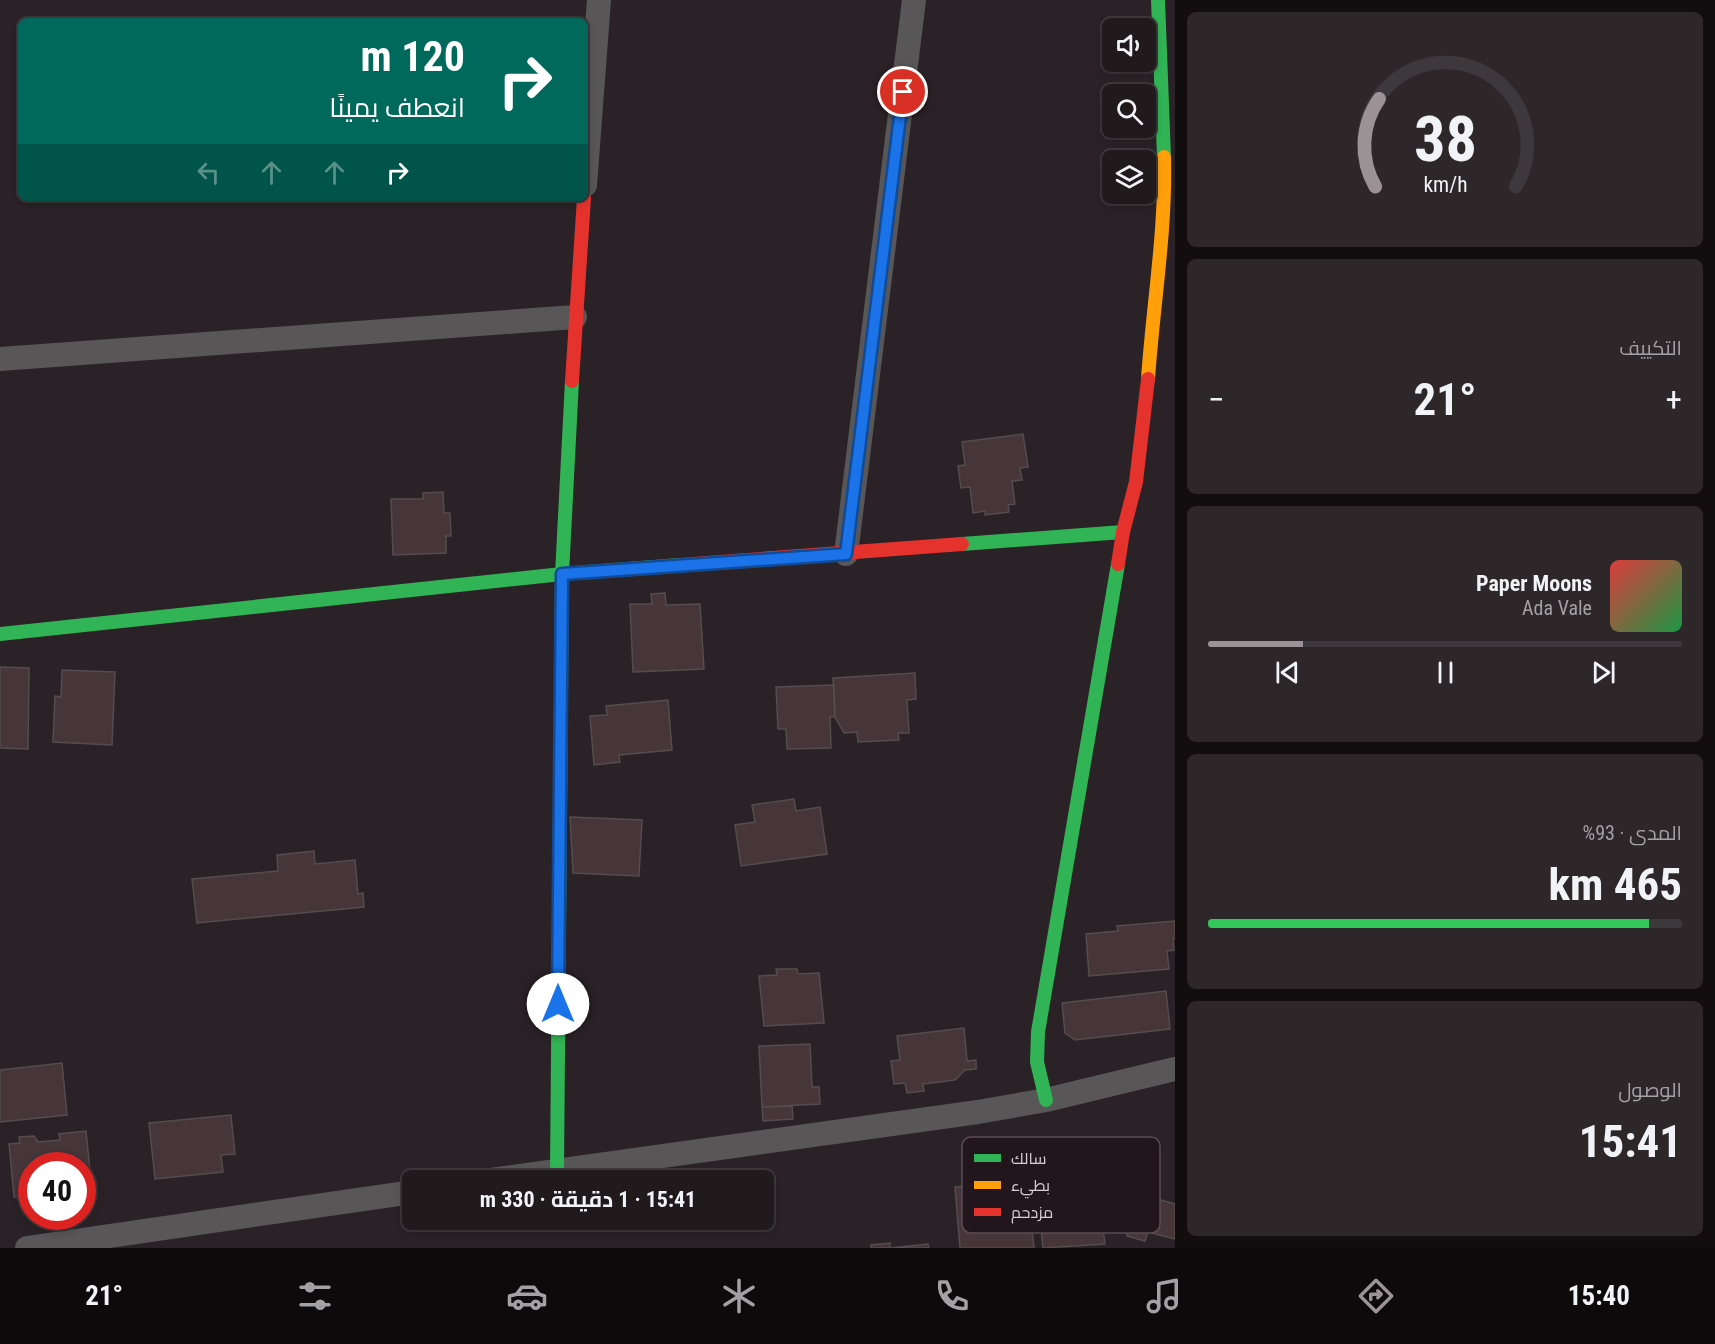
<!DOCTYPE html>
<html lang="ar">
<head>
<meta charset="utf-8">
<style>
  body { margin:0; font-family:"Roboto Condensed",Cairo,sans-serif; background:#2d2729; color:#f1f3f6; direction:rtl; height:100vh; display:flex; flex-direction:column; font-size:22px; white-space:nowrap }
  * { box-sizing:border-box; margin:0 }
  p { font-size:20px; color:#a2a1a3 }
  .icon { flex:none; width:33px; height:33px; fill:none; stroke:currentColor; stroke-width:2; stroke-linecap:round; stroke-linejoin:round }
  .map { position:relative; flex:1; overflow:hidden; direction:ltr }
  .details { display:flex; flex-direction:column; gap:12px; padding:12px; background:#120e0f; width:540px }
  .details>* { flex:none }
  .hud { position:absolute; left:18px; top:18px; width:570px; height:183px; border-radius:9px; box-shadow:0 3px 9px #0003,0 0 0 2px #3d383b; direction:rtl; background:#00695c; color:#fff; overflow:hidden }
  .fabs { position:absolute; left:1102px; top:18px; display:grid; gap:12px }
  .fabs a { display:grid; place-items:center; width:54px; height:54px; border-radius:9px; background:#201a1c; box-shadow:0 3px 9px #0003,0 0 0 2px #3d383b; font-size:30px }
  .speed { position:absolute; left:18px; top:1152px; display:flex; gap:12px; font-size:30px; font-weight:700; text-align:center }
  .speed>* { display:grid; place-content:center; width:78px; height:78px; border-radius:50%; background:#201a1c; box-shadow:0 3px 9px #0003,0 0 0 2px #3d383b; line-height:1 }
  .speed .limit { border:9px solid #d22; background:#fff; color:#111 }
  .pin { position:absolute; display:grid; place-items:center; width:51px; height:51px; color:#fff; margin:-26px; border:3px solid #fff; border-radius:50%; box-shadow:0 2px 6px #0007 }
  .me { position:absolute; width:66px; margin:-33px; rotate:0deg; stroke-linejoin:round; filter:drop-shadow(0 0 4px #0008) }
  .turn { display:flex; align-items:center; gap:21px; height:126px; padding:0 24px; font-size:27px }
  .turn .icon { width:78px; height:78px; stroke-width:2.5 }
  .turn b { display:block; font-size:42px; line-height:51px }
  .lanes { display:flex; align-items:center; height:57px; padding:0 24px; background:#0003; justify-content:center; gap:30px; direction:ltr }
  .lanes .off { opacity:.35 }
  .big { font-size:45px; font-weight:700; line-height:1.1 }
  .details .tile { flex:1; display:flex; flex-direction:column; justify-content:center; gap:9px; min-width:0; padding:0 21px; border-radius:9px; background:#2d2729 }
  .details .dial { align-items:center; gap:0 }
  .dial svg { height:156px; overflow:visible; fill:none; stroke:#3d383b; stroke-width:7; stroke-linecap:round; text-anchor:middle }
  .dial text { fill:#f1f3f6; stroke:none }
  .song { display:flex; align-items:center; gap:18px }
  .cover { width:72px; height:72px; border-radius:9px; background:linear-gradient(135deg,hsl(0 70% 55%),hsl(140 70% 35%)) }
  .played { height:6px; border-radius:3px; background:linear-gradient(90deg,#9b9296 20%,#3d383b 20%) }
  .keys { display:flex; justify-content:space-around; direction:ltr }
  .heat { display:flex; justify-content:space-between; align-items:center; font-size:33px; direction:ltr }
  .charge { height:9px; border-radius:4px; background:linear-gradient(90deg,#34c759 93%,#3d383b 0) }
  .trip { position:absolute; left:402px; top:1170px; width:372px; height:60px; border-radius:9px; background:#201a1c; box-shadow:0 3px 9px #0003,0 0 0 2px #3d383b; font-weight:700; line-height:60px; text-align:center; direction:rtl }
  .dock { display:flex; height:96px; justify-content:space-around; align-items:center; background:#0d0a0b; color:#a2a1a3 }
  .dock .icon { width:42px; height:42px }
  .dock .on { color:#9b9296 }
  .dock b { font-size:27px; color:#f1f3f6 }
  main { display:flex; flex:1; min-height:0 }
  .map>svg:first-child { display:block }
</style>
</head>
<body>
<main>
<section class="details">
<div class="tile dial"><svg viewBox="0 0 100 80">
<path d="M14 69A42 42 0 1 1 86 69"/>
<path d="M14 69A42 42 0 0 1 16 24" stroke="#9b9296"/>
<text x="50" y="56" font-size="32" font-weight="700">38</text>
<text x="50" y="72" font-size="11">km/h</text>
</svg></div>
<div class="tile"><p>التكييف</p>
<div class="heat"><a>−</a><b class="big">21°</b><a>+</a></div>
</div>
<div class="tile">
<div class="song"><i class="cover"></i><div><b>Paper Moons</b><p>Ada Vale</p></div></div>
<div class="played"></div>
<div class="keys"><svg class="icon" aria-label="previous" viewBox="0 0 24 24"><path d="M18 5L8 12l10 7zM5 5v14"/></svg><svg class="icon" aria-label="pause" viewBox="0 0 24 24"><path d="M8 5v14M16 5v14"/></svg><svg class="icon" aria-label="next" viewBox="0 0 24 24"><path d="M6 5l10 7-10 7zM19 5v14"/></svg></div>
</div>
<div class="tile"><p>المدى · 93%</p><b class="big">465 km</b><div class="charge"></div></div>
<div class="tile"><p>الوصول</p><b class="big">15:41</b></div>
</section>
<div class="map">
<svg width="1175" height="1248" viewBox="0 0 1175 1248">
  <rect width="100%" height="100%" fill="#2a2226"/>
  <!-- building -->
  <path fill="#473639" stroke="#544c4e" stroke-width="1.5" d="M1023,434L1028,467L1020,468L1022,480L1012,481L1015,504L1008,505L1009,512L985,515V511L973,513L970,487L961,488L958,466L965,465L962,442Z
    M443,492L444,513H450L451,536H446V553L393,555L391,499H423V493Z
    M665,593L666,605L700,604L704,669L633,672L630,604H652L651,594Z
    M0,667L29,668L28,749L0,748Z
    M62,670L115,672L112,745L53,742L55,696L61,697Z
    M915,673L916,699L907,700L909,733H898L899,740L858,742L857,732L844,733L835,717L833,678Z
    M834,685L835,717H830L831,748L787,749L786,729H778L776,687Z
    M668,700L672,750L619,755L620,762L594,765L590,716L607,715L606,706Z
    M794,799L796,811L820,807L827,854L741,866L735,825L755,822L752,805Z
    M570,817L642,820L639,876L573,873Z
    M314,851L315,864L355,860L358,894L363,893L364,907L197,923L192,879L278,871L277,855Z
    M1175,921V939H1173L1174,950L1167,951L1169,969L1089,976L1086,934L1118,931L1117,926Z
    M776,969H797L798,974L819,973L824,1023L764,1026L759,976L777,975Z
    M1166,991L1170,1029L1075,1040L1065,1033L1062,1003Z
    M964,1028L967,1061L976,1060V1069L965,1070L955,1080L923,1084L924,1091L907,1093L905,1083L894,1084L891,1061L900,1060L897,1036Z
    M810,1044L812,1087H819L820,1104L762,1107L759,1046Z
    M62,1063L67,1115L0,1122V1070Z
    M792,1106L793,1119L763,1121L762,1107Z
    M231,1115L235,1154L221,1155L223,1172L155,1179L149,1123Z
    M86,1131L91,1181L82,1182V1166H32V1196L14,1197L9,1144L20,1143L19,1137L34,1136L38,1142L60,1140L59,1134Z
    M1127,1145L1129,1171L1120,1172L1122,1188L1113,1189L1114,1202L1108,1203L1109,1212L1101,1213L1105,1244L1043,1248L1034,1160L1106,1152L1105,1147Z
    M1027,1181L1034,1248H960L955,1187Z
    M1136,1193L1175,1204V1239L1148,1232L1145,1241L1127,1236L1133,1216L1125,1214L1127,1206L1132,1208Z
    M890,1243V1248L928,1244L929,1248H871V1245Z"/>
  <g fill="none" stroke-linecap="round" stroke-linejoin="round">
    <!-- street -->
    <path stroke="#595658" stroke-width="24" d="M585,185L599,0
      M0,359L575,317
      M846,554L914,0
      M491,1180L978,1112L1046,1100L1175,1069
      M27,1248L412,1192"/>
    <!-- fast -->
    <path stroke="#30b455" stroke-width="14" d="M1158,0L1164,157
      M962,544L1123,532
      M0,634L562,574L680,565
      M1046,1100L1037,1062L1038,1032L1118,564
      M557,1171L562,574L572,381"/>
    <!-- slow -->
    <path stroke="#ff9f0a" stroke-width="14" d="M1148,379C1153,305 1166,231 1164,157"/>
    <!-- jam -->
    <path stroke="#e5322d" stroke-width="14" d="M572,381L584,198
      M1118,564L1123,532L1136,482L1148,379
      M680,565L962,544"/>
  </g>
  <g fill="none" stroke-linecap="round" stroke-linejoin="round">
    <defs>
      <path id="route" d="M558,1004L562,574L846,554L903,92"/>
    </defs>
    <!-- route casing -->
    <use href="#route" stroke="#114b97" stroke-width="15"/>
    <!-- route -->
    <use href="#route" stroke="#1a73e8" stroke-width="10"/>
  </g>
  <!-- legend -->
  <rect x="962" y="1137" width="198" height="96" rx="9" fill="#23151c" stroke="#594c53" stroke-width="1.5"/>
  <rect x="974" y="1154" width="27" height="8" fill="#30b455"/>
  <rect x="974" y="1181" width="27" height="8" fill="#ff9f0a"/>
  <rect x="974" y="1208" width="27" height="8" fill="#e5322d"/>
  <g font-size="16" fill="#d8ced2">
    <text x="1011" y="1164">سالك</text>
    <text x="1011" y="1191">بطيء</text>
    <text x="1011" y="1218">مزدحم</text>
  </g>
</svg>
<div class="fabs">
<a><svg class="icon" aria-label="sound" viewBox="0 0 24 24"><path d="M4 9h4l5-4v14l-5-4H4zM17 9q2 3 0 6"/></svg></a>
<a><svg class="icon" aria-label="search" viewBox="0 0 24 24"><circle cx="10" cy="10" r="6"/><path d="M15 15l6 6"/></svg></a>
<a><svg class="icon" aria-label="layers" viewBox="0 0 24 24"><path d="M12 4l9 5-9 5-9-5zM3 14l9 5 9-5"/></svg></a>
</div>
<div class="speed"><div class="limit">40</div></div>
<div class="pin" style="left:903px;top:92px;background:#d93025"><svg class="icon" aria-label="arrive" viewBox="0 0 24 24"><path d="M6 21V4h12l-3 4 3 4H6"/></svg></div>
<svg class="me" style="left:558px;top:1004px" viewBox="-20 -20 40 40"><circle r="19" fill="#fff"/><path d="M0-13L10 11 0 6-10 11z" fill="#1a73e8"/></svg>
<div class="trip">15:41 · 1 دقيقة · 330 m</div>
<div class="hud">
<div class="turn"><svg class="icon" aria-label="right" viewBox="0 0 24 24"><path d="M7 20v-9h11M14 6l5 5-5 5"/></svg><div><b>120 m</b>انعطف يمينًا</div></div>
<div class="lanes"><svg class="icon off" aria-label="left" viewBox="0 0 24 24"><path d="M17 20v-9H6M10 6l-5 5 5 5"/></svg><svg class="icon off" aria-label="ahead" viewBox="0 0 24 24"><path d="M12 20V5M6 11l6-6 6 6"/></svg><svg class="icon off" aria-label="ahead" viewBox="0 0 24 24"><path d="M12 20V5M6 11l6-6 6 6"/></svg><svg class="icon" aria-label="right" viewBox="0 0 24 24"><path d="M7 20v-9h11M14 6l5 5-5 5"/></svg></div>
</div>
</div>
</main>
<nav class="dock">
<b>15:40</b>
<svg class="icon on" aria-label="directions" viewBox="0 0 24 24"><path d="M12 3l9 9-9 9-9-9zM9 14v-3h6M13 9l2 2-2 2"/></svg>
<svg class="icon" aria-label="music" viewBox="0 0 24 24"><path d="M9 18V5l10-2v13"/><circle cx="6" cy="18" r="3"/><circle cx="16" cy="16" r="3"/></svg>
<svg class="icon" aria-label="phone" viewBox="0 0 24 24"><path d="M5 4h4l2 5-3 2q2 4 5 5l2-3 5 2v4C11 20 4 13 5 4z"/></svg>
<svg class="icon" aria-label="climate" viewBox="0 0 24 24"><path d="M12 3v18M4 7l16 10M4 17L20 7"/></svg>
<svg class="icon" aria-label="car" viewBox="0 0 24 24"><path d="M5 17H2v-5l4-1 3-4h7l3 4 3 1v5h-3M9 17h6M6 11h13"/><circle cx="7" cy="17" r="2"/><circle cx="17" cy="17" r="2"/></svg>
<svg class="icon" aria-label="filters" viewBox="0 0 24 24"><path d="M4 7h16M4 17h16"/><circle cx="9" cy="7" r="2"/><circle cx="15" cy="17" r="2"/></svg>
<b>21°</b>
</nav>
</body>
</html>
